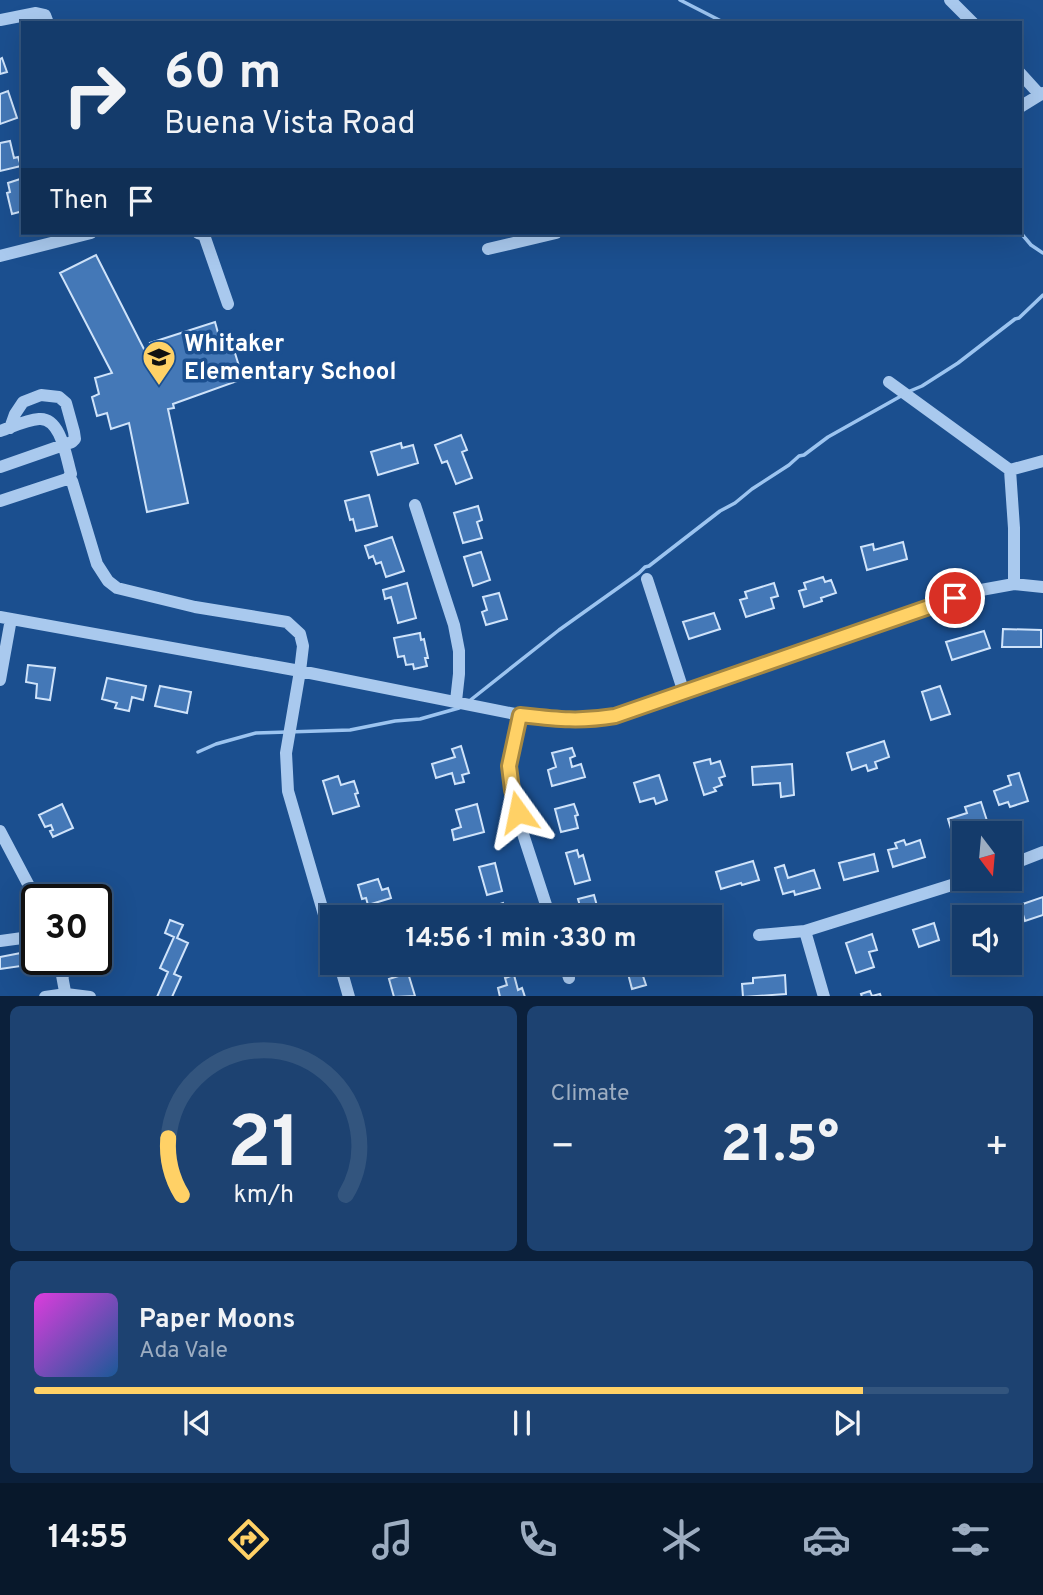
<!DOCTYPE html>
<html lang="en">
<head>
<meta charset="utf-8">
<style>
  body { margin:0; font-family:Overpass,sans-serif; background:#1d4271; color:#f1f3f6; height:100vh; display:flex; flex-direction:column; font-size:26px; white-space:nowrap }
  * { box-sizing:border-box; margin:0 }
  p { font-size:23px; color:#9dadc1 }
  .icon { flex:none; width:38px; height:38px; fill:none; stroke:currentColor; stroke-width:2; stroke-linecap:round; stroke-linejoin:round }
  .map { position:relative; height:996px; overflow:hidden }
  .drawer { display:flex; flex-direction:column; gap:10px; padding:10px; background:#0b203b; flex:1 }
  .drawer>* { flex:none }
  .banner { position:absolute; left:21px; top:21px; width:1001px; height:214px; border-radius:0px; box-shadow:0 7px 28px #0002,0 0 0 2px #33557e; background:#143b6b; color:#f1f3f6; overflow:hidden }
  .needle { width:46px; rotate:164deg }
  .fabs { position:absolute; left:952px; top:821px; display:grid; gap:14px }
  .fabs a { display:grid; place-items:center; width:70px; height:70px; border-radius:0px; background:#143b6b; box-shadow:0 7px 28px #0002,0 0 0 2px #33557e; font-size:35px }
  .speed { position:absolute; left:21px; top:884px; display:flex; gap:14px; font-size:35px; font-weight:700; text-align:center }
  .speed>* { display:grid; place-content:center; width:91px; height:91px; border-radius:50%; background:#143b6b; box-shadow:0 7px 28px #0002,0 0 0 2px #33557e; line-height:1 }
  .speed .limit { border:4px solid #111; border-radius:10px; background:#fff; color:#111 }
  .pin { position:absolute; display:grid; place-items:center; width:60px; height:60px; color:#fff; margin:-30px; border:4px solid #fff; border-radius:50%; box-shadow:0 2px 7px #0007 }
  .me { position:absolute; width:77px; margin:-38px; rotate:348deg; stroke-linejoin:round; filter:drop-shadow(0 0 5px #0008) }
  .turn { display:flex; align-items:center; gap:24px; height:147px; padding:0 28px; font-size:32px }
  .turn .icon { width:91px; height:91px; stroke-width:2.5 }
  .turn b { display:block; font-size:49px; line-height:60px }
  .then { display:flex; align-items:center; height:66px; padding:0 28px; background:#0003; gap:14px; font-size:26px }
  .big { font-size:52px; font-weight:700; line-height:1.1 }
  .drawer .widget { flex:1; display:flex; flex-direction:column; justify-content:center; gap:10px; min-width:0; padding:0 24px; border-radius:10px; background:#1d4271 }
  .drawer .dial { align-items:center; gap:0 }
  .dial svg { height:182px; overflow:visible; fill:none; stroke:#33557e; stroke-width:7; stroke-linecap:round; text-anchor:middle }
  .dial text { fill:#f1f3f6; stroke:none }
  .song { display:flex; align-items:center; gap:21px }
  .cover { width:84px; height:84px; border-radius:10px; background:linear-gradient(135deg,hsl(300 70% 55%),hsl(210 70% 35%)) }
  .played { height:7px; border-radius:4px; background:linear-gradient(90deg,#ffd166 85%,#33557e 85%) }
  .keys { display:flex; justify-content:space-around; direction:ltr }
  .heat { display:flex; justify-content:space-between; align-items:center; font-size:38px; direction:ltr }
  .drawer .tiles { flex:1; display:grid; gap:10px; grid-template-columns:1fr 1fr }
  .widget:last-child { grid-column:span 2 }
  .trip { position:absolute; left:320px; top:905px; width:402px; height:70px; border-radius:0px; background:#143b6b; box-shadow:0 7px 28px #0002,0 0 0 2px #33557e; font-weight:700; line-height:70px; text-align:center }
  .tabs { display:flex; height:112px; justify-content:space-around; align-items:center; background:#08182b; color:#9dadc1 }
  .tabs .icon { width:49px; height:49px }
  .tabs .current { color:#ffd166 }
  .tabs b { font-size:32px; color:#f1f3f6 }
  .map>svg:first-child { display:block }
</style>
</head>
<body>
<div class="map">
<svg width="1043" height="997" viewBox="0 0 1043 997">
  <rect width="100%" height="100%" fill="#1b4f8f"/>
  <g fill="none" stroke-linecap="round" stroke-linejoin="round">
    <!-- stream -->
    <path stroke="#9cc4f0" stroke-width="3.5" d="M680,0L725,23
      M1020,232L1031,245L1043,253
      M468,702L559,630L639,573L645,567L649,566L720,511L735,503L752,489L789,465L799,456L804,455L828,437L910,391L922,386L958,363L1015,319L1019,318L1043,295
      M198,752L216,744L256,733L350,730L395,721L420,719L459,708"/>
  </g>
  <!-- building -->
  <path fill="#4478b7" stroke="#cfe3fa" stroke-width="2" d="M2,58L7,72L0,74V59Z
    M8,91L17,118L0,124V94Z
    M10,141L14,158L18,157L21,166L0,171V143Z
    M20,179L23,189V211L12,214L7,193L10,192L8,183Z
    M96,255L149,359L155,357L150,343L215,322L220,340L230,337L243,379L173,404L174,408L168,409L188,503L147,512L129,423L111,429L107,413L97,416L92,397L99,394L95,378L112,373L60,273Z
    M461,435L467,450L462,452L472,478L456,484L447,461L442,463L435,445Z
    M401,443L402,448L413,445L418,463L378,475L371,452Z
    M369,495L377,526L356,531L353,519L350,520L345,501Z
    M478,506L482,520L477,522L482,538L463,543L454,513Z
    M392,537L404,571L386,577L381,562L376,564L373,556L369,558L365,546Z
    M903,542L907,559L867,570L861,547L873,544L874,550Z
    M481,552L490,580L473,586L464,557Z
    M823,577L825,582L831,580L836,593L821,598L822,601L804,607L799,591L806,589L804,583Z
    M407,583L416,618L398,623L391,597L385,599L383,590Z
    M774,583L778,596L771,598L774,608L746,617L740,600L747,598L745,592Z
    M499,593L507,619L486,625L482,612L487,610L483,597Z
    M714,613L720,629L689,639L683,622Z
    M1003,629L1041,630V647H1002Z
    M984,631L990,648L952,660L946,642Z
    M420,633L421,640L424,639L428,658H425L427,666L414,669L413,664L406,665L404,656L398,657L394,638Z
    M28,665L55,668L50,700L36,698L37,684L26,682Z
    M107,678L146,686L143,700L132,697L129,711L115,708L117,703L102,699Z
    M160,686L191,692L187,713L155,706Z
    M940,686L950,714L931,720L922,692Z
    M884,741L889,757L875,762L877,768L868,771L866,765L852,770L847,753Z
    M461,746L469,773L462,775L464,782L455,784L452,773L436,778L432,764L455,757L452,749Z
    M572,748L575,756L570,758L572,767L581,764L585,777L552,786L548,770L556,767L552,753Z
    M710,759L711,764L720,761L725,776L719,778L722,785L714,788L716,791L704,795L694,763Z
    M792,764L794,795L781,797L780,783L753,785L752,767Z
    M1019,773L1028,801L1010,807L1008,802L999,805L994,791L1011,785L1008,776Z
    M659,775L667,800L656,804L654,798L640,802L634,783Z
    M338,776L341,785L354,781L358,793L355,794L359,806L333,814L323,781Z
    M981,802L989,827L971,833H964V835L954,839L948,819L967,813L965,807Z
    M62,804L73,828L53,837L50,831L53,830L51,825L45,827L39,815Z
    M477,804L484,832L454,840L452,830L461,827L456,810Z
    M574,804L578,815L575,816L578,828L561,832L555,809Z
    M904,840L906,845L920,840L925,857L893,867L888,850L897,848L895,843Z
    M577,850L579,857L583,855L590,880L575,884L566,853Z
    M874,854L878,871L844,880L839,863Z
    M753,861L759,880L742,885L741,883L721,889L716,872Z
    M495,863L502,891L487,895L479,867Z
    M784,865L788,878L814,870L820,888L795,895L794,891L783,894L775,868Z
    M378,879L382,890L388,888L391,898L368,905L366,898L362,899L358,885Z
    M594,895L600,917H583L578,899Z
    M1043,897V915L1025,921L1020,905Z
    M503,903L507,917H478L476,912Z
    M1002,906L1006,917H980V913Z
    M170,920L183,925L177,938L188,943L174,974L181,977L172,997H157L168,972L160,968L174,937L165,933Z
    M710,923L719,951L717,952L722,968L708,972L705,962H710Z
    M934,923L939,940L919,947L913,930Z
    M872,934L877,950L869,952L874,967L856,973L846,943Z
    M26,952L28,965L0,969V957Z
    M625,962H648L651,974L643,976L646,985L632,989Z
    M408,973L415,996L394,997L389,979Z
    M514,975L518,990L522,988L525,997H500L498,988L507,985L505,978Z
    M785,975L786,994L743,997L742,984L753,983V978Z
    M870,991L872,996L880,994L881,997H862L861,994Z"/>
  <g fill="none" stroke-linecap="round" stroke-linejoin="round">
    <!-- minor -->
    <path stroke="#a9c9ee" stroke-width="12" d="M950,0L973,23
      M0,20L36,13L45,15L48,23
      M1020,73L1040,95
      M1020,107L1043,93
      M198,233L204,235L228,304
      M488,249L556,233
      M0,256L91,233
      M889,382L1010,470
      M0,431C12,427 26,420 39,419C61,417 66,457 71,474L67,479
      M0,467L72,442L75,439L74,432L66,403L59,397L41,395L23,402L15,414L10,428
      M1010,470L1014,528V584
      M1010,470L1043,461
      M67,479L72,481L97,564L108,581L117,588L195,607L287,622L300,634L303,646L300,671L286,753L288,791L332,942
      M0,501L67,479
      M415,505L454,625L459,651V674L456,701
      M647,579L684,693
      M0,617L300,671L520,715L568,721L592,720L615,717L981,590L1014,584L1043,587
      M0,680L11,619
      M520,715L510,766L512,791L523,834L550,917
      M0,831L37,901
      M1010,865L1043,852
      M805,931L824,997
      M759,935L805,931L974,878
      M0,941L37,936
      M59,959L66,997
      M339,962L349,997
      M564,962L569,978
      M62,976L77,959
      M45,997L66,994L90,997"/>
  </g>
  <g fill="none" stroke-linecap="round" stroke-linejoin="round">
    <defs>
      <path id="route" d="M518,812L512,790L509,766L520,715C556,719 579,722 615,716L955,598"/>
    </defs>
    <!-- route casing -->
    <use href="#route" stroke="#a68842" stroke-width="18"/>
    <!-- route -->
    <use href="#route" stroke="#ffd166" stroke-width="12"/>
  </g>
  <!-- icons -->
  <defs>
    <symbol id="school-pin" viewBox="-11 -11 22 30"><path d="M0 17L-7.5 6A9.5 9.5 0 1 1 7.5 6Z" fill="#ffd166" stroke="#1b4f8f"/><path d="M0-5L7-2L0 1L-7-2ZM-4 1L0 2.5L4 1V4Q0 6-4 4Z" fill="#111"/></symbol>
  </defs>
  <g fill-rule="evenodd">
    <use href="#school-pin" x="140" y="338" width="38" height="52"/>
  </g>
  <g text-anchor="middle" stroke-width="7" stroke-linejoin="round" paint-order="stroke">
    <!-- poi labels -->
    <g font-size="24" font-weight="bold" fill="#fff" stroke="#1b4f8f" text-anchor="start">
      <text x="184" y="351">Whitaker<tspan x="184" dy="28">Elementary School</tspan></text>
    </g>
  </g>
</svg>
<div class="fabs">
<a><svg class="needle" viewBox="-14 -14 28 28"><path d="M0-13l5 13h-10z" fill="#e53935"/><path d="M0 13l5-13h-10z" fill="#9dadc1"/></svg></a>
<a><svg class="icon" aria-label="sound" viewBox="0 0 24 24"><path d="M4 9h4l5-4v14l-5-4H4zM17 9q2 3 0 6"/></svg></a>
</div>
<div class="speed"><div class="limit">30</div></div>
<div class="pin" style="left:955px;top:598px;background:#d93025"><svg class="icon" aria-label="arrive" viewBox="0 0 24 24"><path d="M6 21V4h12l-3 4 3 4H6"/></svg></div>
<svg class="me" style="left:518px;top:812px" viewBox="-20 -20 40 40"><path d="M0-17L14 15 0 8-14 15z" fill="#ffd166" stroke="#fff" stroke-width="4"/></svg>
<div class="trip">14:56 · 1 min · 330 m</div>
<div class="banner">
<div class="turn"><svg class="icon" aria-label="right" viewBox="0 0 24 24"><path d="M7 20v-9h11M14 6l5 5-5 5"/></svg><div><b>60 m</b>Buena Vista Road</div></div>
<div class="then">Then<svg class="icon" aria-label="arrive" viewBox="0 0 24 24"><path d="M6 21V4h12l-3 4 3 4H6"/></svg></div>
</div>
</div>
<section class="drawer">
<div class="tiles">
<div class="widget dial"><svg viewBox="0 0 100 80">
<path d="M14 69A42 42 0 1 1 86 69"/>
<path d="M14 69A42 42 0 0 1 8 44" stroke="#ffd166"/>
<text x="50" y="56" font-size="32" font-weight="700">21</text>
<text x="50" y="72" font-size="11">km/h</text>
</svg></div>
<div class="widget"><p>Climate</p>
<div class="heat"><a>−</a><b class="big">21.5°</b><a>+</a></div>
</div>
<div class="widget">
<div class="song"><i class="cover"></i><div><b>Paper Moons</b><p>Ada Vale</p></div></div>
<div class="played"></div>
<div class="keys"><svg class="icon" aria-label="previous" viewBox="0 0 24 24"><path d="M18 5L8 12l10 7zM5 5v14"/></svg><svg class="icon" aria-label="pause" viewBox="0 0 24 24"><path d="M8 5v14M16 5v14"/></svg><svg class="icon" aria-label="next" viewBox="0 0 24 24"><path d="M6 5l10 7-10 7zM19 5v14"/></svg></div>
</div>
</div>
</section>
<nav class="tabs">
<b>14:55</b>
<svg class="icon current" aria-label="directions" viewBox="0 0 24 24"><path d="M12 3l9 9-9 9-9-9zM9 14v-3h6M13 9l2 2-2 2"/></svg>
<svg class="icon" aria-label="music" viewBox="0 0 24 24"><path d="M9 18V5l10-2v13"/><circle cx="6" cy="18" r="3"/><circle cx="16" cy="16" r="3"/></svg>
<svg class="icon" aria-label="phone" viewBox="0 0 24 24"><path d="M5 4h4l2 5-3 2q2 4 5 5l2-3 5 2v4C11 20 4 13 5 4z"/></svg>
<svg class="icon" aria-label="climate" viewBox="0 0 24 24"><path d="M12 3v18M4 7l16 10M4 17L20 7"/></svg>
<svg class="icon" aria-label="car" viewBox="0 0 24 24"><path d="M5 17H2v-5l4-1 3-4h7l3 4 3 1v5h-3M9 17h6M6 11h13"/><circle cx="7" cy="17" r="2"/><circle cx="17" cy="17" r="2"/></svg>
<svg class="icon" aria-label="filters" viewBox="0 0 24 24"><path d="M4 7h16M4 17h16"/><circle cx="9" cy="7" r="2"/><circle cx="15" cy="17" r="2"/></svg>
</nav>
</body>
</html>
